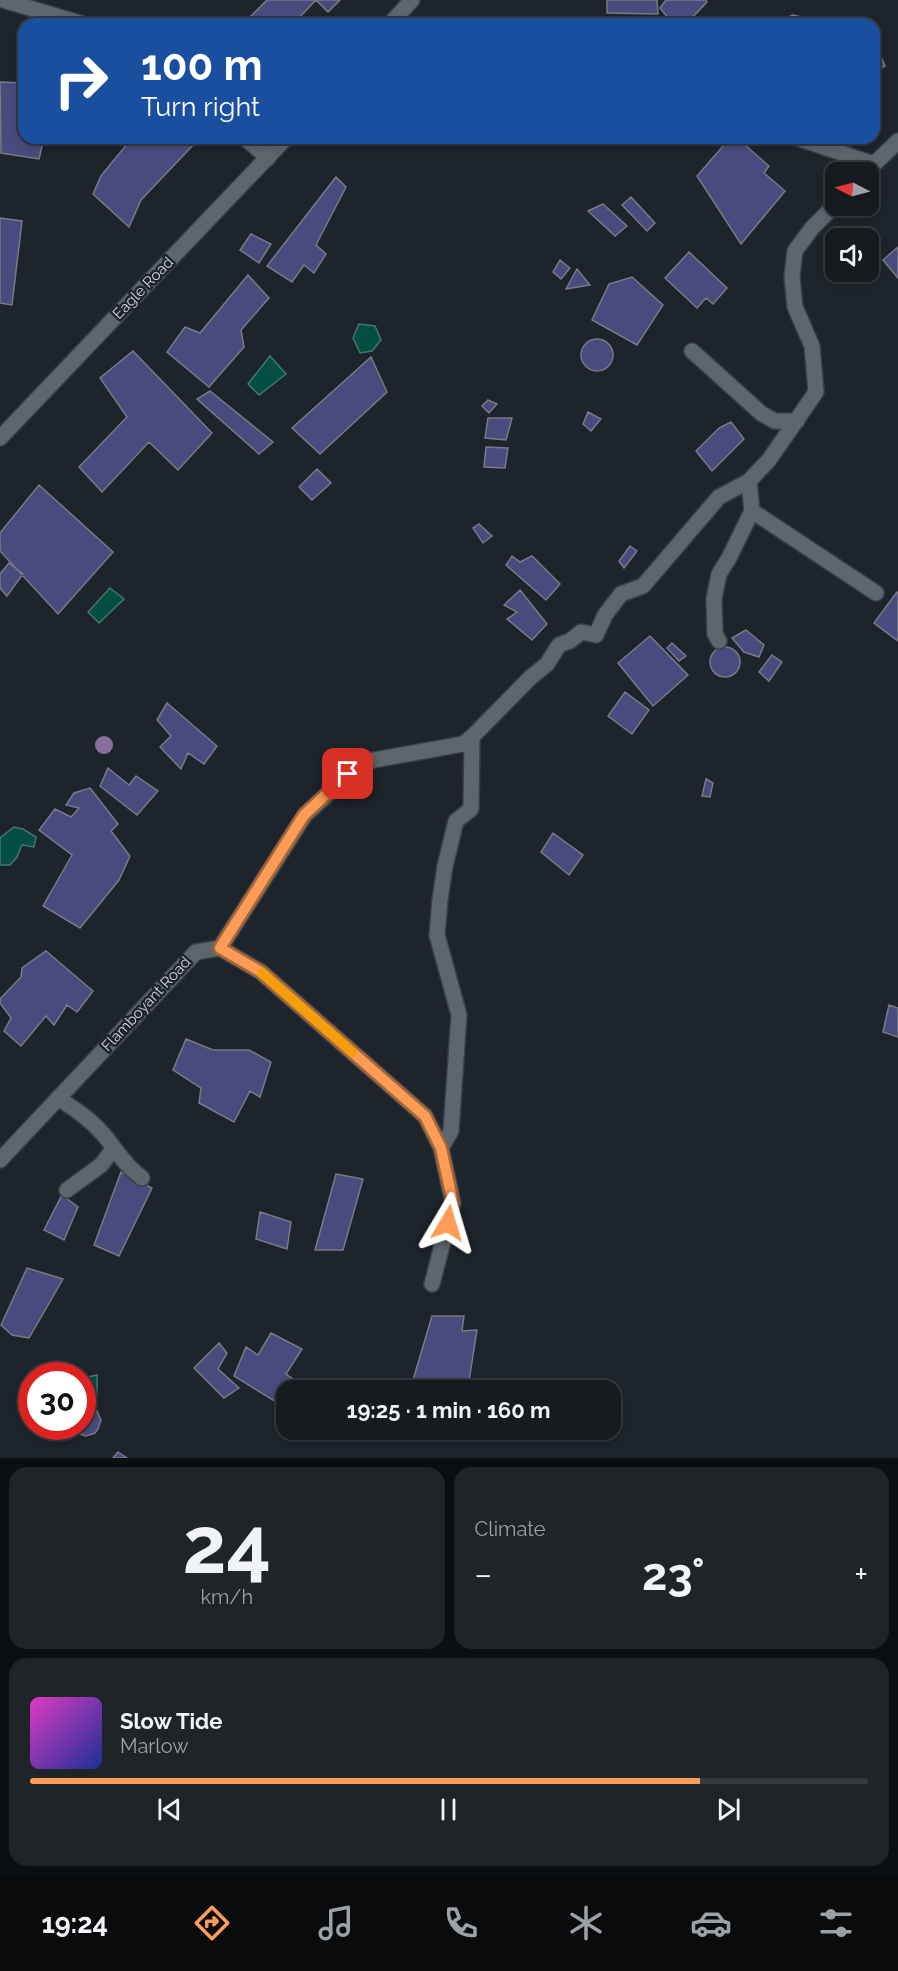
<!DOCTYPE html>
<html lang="en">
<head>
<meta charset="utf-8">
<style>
  body { margin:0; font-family:Raleway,sans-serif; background:#1f2429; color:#f1f3f6; height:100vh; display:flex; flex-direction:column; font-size:22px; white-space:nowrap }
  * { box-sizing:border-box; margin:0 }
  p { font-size:20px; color:#9ea1a5 }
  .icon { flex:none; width:33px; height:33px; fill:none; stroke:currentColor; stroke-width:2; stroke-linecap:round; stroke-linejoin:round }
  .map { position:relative; height:1458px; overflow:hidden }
  .drawer { display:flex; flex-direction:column; gap:9px; padding:9px; background:#0c0f12; flex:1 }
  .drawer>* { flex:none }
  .top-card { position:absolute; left:18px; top:18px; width:862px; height:126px; border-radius:18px; box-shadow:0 3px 9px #0003,0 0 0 2px #35393e; background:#1a4fa0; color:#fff; overflow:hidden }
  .needle { width:39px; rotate:276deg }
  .controls { position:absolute; left:825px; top:162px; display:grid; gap:12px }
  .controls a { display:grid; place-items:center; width:54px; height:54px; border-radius:12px; background:#161b20; box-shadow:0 3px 9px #0003,0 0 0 2px #35393e; font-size:30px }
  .speed { position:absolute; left:18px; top:1362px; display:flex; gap:12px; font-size:30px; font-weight:700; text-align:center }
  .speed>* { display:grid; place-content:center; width:78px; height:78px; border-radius:50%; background:#161b20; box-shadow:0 3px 9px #0003,0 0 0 2px #35393e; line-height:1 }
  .speed .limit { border:9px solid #d22; background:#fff; color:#111 }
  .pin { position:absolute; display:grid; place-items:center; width:51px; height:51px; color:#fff; margin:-26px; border-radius:12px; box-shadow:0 3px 9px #0006 }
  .me { position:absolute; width:66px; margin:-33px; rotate:7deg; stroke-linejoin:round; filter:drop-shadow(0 0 4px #0008) }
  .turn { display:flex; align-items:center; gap:21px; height:126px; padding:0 24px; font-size:27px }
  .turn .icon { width:78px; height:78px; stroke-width:2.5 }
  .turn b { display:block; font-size:42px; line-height:51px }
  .big { font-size:45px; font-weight:700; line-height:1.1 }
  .drawer .card { flex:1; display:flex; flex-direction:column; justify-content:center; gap:9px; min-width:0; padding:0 21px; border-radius:18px; background:#1f2429 }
  .drawer .dial { align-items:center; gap:0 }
  .dial b { font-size:78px; line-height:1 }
  .song { display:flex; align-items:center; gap:18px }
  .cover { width:72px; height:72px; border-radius:9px; background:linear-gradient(135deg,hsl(310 70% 55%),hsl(230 70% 35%)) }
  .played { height:6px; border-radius:3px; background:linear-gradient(90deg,#fd9c56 80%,#35393e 80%) }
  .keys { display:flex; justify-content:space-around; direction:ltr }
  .heat { display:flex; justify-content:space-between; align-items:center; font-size:33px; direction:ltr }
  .drawer .tiles { flex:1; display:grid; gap:9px; grid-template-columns:1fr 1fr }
  .card:last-child { grid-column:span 2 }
  .trip { position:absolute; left:276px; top:1380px; width:345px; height:60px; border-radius:18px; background:#161b20; box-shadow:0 3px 9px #0003,0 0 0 2px #35393e; font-weight:700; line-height:60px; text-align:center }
  .menu { display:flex; height:96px; justify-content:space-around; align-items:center; background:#090b0d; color:#9ea1a5 }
  .menu .icon { width:42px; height:42px }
  .menu .on { color:#fd9c56 }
  .menu b { font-size:27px; color:#f1f3f6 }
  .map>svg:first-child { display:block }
</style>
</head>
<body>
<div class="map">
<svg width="898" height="1458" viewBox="0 0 898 1458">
  <rect width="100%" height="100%" fill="#1d242b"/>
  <!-- water -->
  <path fill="#044e44" stroke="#427772" stroke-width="1.5" d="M359,324L375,326L381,340L372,351L360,353L353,338Z
    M270,356L286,374L259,395L248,384Z
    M110,588L124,599L99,623L88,612Z
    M14,827L23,829L36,837L34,847L22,845L17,857L10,865H0V838Z
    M97,1375V1395L83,1400V1378Z"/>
  <!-- building -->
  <path fill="#494b7f" stroke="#787a84" stroke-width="1.5" d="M267,0H340L328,12L316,0L293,24H247L245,22Z
    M607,0H657L658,14L607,13Z
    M666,0H706L707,2L686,24H673L660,8Z
    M793,15L801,17L806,24H783L786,18Z
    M881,57L885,66L876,70L874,59Z
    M0,82L24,83V138H44L39,159L1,153Z
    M132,138H189L195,143L141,200L129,227L93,194L101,176Z
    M344,138H376L370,142L354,145L356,138L346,140Z
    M730,138H737L769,166L764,173L785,191L741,244L697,176Z
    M336,177L346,187L316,245L326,254L314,273L304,265L292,282L267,266Z
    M631,197L655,223L647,231L622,205Z
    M603,204L627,226L615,236L588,211Z
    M0,218L22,221L12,305L0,303Z
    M251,234L271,244L259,263L240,250Z
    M898,247V278L883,260Z
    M689,252L727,288L713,304L706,298L697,308L665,278Z
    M560,260L570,268L561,279L553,272Z
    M577,269L590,285L566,289Z
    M248,275L269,298L241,330L244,347L209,387L167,352L185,327L200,333Z
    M632,277L663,305L637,345L592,320L609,284Z
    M581 355a16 16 0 1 1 32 0a16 16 0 1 1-32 0Z
    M133,351L212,433L178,470L149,442L102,492L79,467L127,417L100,378Z
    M371,357L387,392L320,454L292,428Z
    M210,391L273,442L259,454L197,399Z
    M488,400L497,404L489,413L482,406Z
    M588,412L601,419L591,431L583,424Z
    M488,418H512L506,440L485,438Z
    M731,422L744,439L712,471L696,451L719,428Z
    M486,447L508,448L505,468L484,467Z
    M317,469L331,483L312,500L299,487Z
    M39,485L113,552L58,614L0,551V533Z
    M479,524L492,536L483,543L473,528Z
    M630,546L637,551L624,568L619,561Z
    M512,556L520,562L532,556L560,584L546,600L506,565Z
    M9,563L23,574L7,596L0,588V574Z
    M520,590L547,624L532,640L507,619L517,612L504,605Z
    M897,592L898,593V641L874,623Z
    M746,630L764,645L759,657L744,652L732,638Z
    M650,636L688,675L653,706L618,663Z
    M672,643L686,656L679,661L667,648Z
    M710 662a15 15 0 1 1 30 0a15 15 0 1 1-30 0Z
    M772,655L782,662L769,681L759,672Z
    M625,692L649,710L632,734L608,716Z
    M167,703L217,746L204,764L188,753L181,769L160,747L171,736L157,720Z
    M108,768L129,785L136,776L158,791L137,815L100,786Z
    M706,779L713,783L710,797L702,796Z
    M90,788L118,824L111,831L130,856L119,880L80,928L43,906L72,855L39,830L55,809L71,817L79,808L66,805L74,793Z
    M553,833L583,855L569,875L541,852Z
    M46,951L93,991L77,1012L67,1005L54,1025L46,1016L21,1046L4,1031L11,1018L0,1003V999L21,977L22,968Z
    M889,1005L898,1008V1037L883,1032Z
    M186,1039L213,1050H249L271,1062L260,1097L250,1091L234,1122L199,1103L201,1088L173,1070Z
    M121,1172L152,1188L119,1256L94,1245Z
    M336,1174L363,1179L343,1250H315Z
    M62,1195L78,1207L64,1240L44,1230Z
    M260,1212L291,1222L287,1249L256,1239Z
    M27,1268L63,1279L29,1338L12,1335L1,1325Z
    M432,1316H464L462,1331L477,1330L469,1381L458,1380L453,1390H410Z
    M271,1333L302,1349L286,1374L299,1383L293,1390H286V1398L281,1405L234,1376L246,1347L258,1355Z
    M219,1343L227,1353L218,1369L239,1388L224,1398L194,1368Z
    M88,1406L97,1411L101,1420L98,1429L95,1433L86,1436L77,1433L72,1426H82V1407Z
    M391,1430H412L411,1436L388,1434Z
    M118,1452L127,1458H113Z"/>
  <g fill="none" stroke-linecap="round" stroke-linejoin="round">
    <defs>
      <path id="minor" d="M3,0L83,24
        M390,24L412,0
        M245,138L268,158
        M800,139L874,164
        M868,170L898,141
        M836,204L812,228L795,251L792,277L795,307L812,346L816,392L769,460L749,481L752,511L876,593
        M692,351L762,414L775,421H797
        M0,438L286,138
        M719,641L715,634L714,599L719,574L729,558L752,511
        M220,948L305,815L363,762L463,744L472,737
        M58,1098C75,1109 90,1119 103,1134C116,1149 125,1166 142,1178
        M441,1148L451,1131L459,1015L437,935L440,900L445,866L456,821L471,809L472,737L530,678L547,664L559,645L570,641L581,632L596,635L605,615L621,594L643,586L719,497L749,481
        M0,1160L196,952L220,948L261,972L425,1116L441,1148L453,1203L432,1284
        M67,1190L101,1165L114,1148"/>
    </defs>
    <!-- minor casing -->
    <use href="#minor" stroke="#383e43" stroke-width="18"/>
    <!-- minor -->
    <use href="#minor" stroke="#5d656d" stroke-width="15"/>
  </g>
  <!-- trees -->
  <circle fill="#88709c" cx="104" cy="745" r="9"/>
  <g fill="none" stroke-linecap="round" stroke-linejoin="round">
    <defs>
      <path id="route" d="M348,774L304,815L220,948L261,972L425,1116L441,1148L453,1203L448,1223"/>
    </defs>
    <!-- route casing -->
    <use href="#route" stroke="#a46538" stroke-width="15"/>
    <!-- route -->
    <use href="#route" stroke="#fd9c56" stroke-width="10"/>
    <!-- slow -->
    <path stroke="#f59e0b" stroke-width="10" d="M262,973L352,1052"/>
  </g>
  <g text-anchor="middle" stroke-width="5" stroke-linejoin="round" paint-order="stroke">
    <!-- street labels -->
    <g font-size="15" fill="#d3d8dd" stroke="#1d242b">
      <text transform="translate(143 288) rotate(-46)" y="5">Eagle Road</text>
      <text transform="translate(146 1004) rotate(-47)" y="5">Flamboyant Road</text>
    </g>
  </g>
</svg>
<div class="controls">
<a><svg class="needle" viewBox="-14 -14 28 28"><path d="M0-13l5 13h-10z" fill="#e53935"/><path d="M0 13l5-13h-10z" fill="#9ea1a5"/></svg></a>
<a><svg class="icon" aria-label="sound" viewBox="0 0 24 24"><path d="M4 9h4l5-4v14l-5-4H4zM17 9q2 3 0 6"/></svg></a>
</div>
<div class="speed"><div class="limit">30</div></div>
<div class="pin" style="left:348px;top:774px;background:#d93025"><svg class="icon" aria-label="arrive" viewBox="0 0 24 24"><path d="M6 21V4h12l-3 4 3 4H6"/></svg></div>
<svg class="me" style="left:448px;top:1223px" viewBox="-20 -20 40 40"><path d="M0-17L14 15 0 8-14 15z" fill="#fd9c56" stroke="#fff" stroke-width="4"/></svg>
<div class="trip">19:25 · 1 min · 160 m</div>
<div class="top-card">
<div class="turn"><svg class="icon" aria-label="right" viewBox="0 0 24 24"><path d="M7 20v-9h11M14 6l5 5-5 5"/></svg><div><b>100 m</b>Turn right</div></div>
</div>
</div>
<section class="drawer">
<div class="tiles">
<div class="card dial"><b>24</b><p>km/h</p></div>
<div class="card"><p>Climate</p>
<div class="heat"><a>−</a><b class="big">23°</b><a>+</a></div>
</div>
<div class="card">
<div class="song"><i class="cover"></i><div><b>Slow Tide</b><p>Marlow</p></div></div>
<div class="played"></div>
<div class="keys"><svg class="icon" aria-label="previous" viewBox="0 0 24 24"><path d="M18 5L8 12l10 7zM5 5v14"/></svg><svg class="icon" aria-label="pause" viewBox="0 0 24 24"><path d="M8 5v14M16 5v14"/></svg><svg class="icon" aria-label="next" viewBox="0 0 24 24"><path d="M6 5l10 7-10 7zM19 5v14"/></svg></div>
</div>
</div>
</section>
<nav class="menu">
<b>19:24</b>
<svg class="icon on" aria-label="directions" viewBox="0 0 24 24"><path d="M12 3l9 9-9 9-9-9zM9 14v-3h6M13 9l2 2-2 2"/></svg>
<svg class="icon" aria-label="music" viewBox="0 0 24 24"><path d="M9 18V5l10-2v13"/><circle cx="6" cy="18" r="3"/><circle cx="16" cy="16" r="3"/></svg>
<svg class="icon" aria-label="phone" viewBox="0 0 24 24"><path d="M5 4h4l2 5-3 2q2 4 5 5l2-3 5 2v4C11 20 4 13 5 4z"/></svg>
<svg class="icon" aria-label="climate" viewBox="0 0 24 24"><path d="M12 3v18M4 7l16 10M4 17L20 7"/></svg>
<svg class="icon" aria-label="car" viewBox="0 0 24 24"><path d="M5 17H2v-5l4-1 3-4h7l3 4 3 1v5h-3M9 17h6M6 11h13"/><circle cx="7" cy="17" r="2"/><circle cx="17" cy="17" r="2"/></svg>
<svg class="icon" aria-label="filters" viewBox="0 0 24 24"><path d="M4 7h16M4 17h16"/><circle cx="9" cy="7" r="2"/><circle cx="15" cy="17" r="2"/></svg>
</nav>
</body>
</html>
